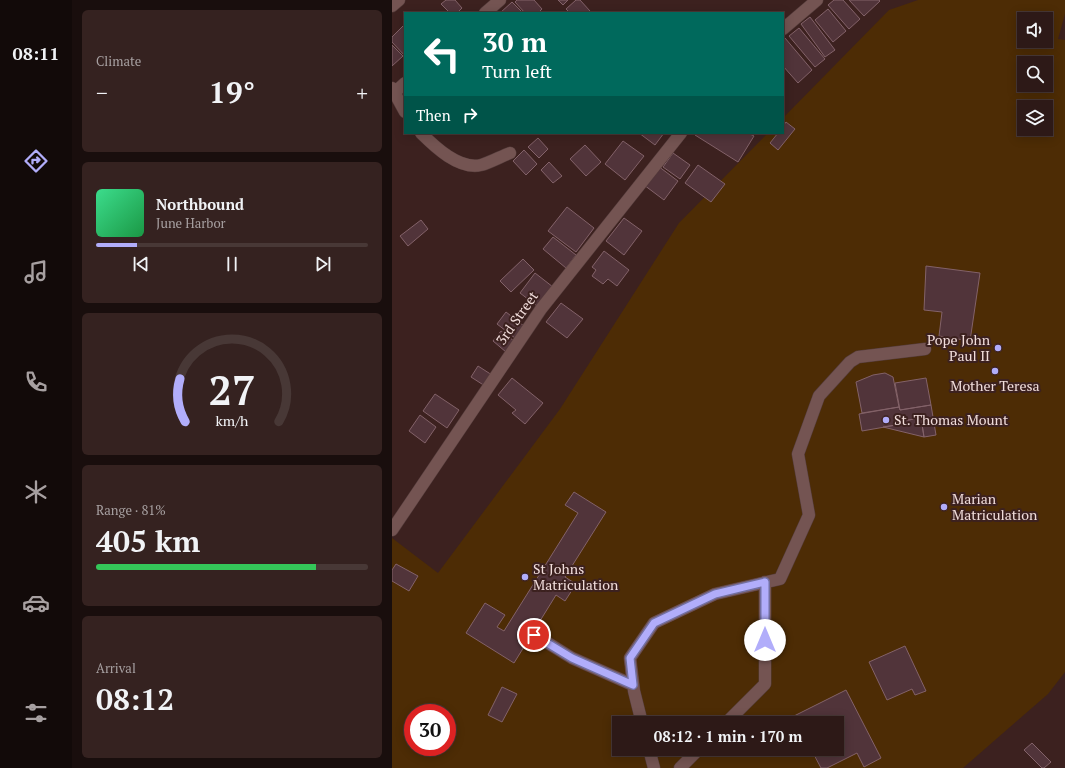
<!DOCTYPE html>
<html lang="en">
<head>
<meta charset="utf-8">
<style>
  body { margin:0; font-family:"PT Serif",serif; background:#352220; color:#f1f3f6; height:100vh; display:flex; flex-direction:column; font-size:15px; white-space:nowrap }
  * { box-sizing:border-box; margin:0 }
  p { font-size:13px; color:#a7a0a1 }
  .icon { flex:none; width:22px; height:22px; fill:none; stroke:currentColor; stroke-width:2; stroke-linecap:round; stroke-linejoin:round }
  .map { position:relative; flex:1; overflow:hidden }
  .drawer { display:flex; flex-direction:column; gap:10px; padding:10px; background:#190e0d; width:320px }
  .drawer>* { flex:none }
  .top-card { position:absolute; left:12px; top:12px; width:380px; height:122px; border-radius:0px; box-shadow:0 2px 10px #0003,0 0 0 1px #483836; background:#00695c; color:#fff; overflow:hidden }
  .controls { position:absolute; left:625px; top:12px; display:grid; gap:8px }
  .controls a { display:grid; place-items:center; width:36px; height:36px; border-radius:0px; background:#2d1917; box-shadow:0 2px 10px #0003,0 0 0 1px #483836; font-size:20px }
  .speed { position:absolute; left:12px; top:704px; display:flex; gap:8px; font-size:20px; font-weight:700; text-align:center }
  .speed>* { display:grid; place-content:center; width:52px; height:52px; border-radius:50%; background:#2d1917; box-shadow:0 2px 10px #0003,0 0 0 1px #483836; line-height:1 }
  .speed .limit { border:6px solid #d22; background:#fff; color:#111 }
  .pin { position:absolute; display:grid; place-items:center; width:34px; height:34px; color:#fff; margin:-17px; border:2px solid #fff; border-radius:50%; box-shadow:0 1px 4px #0007 }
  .me { position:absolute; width:44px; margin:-22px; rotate:0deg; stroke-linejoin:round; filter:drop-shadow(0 0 3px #0008) }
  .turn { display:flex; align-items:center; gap:14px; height:84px; padding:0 12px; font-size:18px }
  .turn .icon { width:52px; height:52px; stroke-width:2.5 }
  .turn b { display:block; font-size:28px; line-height:34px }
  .then { display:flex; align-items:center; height:38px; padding:0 12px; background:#0003; gap:8px; font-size:15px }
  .big { font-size:30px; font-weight:700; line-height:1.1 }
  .drawer .widget { flex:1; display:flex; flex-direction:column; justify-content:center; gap:6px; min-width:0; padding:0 14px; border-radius:6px; background:#352220 }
  .drawer .dial { align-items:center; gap:0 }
  .dial svg { height:104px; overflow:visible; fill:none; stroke:#483836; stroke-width:7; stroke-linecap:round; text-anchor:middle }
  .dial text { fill:#f1f3f6; stroke:none }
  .song { display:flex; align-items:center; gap:12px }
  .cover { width:48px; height:48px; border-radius:6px; background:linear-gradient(135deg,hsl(150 70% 55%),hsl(140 70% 35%)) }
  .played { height:4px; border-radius:2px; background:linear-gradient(90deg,#b1adfa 15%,#483836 15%) }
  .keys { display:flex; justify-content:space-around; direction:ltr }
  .heat { display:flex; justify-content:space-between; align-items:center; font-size:22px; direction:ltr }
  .charge { height:6px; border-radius:3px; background:linear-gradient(90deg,#34c759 81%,#483836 0) }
  .trip { position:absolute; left:220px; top:716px; width:232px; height:40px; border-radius:0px; background:#2d1917; box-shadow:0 2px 10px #0003,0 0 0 1px #483836; font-weight:700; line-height:40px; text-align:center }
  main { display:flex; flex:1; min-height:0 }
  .tab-bar { display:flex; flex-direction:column; width:72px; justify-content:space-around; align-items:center; background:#120a09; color:#a7a0a1 }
  .tab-bar .icon { width:28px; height:28px }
  .tab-bar .active { color:#b1adfa }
  .tab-bar b { font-size:18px; color:#f1f3f6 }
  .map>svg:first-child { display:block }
</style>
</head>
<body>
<main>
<nav class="tab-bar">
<b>08:11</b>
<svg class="icon active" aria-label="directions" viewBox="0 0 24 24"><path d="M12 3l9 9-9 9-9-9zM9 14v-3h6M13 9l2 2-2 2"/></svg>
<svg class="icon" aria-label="music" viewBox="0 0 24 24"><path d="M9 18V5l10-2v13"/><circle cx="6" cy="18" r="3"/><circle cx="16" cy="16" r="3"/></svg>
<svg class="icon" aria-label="phone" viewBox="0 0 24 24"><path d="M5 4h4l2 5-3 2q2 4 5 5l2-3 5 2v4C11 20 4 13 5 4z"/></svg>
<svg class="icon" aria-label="climate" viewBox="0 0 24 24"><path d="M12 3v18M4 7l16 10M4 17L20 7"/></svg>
<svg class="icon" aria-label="car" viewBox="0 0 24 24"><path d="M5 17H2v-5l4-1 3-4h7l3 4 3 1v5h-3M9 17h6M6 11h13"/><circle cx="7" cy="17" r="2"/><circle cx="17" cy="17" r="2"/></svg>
<svg class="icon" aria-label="filters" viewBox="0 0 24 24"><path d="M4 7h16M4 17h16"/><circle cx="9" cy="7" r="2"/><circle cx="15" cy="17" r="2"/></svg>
</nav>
<section class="drawer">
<div class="widget"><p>Climate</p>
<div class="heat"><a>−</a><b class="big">19°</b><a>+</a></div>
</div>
<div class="widget">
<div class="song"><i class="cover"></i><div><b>Northbound</b><p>June Harbor</p></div></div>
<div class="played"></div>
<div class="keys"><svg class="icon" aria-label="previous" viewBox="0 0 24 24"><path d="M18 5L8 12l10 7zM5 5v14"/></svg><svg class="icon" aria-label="pause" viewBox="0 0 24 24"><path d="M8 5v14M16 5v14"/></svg><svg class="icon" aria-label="next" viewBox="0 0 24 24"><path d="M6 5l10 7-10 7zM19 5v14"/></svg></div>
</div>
<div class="widget dial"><svg viewBox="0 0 100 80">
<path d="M14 69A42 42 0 1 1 86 69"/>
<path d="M14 69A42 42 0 0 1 10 36" stroke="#b1adfa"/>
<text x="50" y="56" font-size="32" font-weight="700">27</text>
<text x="50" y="72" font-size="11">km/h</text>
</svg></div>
<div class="widget"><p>Range · 81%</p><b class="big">405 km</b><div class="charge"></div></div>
<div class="widget"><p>Arrival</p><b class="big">08:12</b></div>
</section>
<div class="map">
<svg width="673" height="768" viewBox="0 0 673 768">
  <rect width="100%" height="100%" fill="#3c211f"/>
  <!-- green -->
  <path fill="#4d2c05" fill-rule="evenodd" d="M526,0H673V14L666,39L673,40V672L656,694L571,768H0V538L46,573L168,409L287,223L376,133H391V118L497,10ZM632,19H654V41H632ZM632,63H654V85H632ZM632,107H654V129H632ZM21,713H55V747H21ZM227,723H445V749H227Z"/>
  <!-- building -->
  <path fill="#51343a" stroke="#836269" d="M54,0H63L70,8L65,13H58L49,4Z
    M125,0H142L150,9L146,13H133L123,2Z
    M166,0H176L171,5Z
    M184,0H188L198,11L196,13H178L174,9Z
    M442,0H451L468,19L457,29L436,5Z
    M457,0H487L488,1L472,16Z
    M120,2L131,13H108Z
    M436,9L454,31L441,42L423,20Z
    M418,17L443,50L433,57L409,24Z
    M11,26L13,28V56L0,42V37Z
    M407,28L433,59L423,67L397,36Z
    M393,38L420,70L406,83L391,66V40Z
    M0,45L11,56L0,66Z
    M394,122L403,129L386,150L378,143L386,133H391V126Z
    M247,133H272L263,145Z
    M305,133H356L362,136L346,162L303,135Z
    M146,138L156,149L147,158L136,147Z
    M231,141L252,156L233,180L213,164Z
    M193,145L209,162L194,176L178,159Z
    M132,150L145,164L134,175L121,161Z
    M281,153L298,165L288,179L271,167Z
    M157,162L170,176L161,183L149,170Z
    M306,165L333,184L319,202L293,183Z
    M266,166L286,181L272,200L252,185Z
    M175,207L202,228L184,252L156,231Z
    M232,218L250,231L232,255L214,241Z
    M29,220L36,229L16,246L8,236Z
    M161,237L184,255L174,268L151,249Z
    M212,251L237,270L225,286L216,279L211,284L200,276L204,270L200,267Z
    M131,259L142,270L119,292L108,281Z
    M534,266L588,273L578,341L547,336L550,312L532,310Z
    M143,273L161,287L145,306L128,293Z
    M169,303L191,319L175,338L154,322Z
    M114,312L132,326L123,338L105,324Z
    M109,331L122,341L114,352L101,341Z
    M86,366L100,375L93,386L79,377Z
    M493,373L501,377L507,407L470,413L464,382L481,375Z
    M120,378L151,403L133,424L120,413L124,410L106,395Z
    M534,378L539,405L508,410L503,383Z
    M43,394L67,410L55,428L31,411Z
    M539,405L544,435L532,437L529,418L510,421V424L470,431L467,414L507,407L508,410Z
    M28,415L44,427L33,443L17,431Z
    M529,418L532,437L491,427L510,424V421Z
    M182,492L214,512L173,577L184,584L173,601L164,595L122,663L74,633L93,603L113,615L105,627L112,631L186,513L173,505Z
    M4,564L26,576L17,591L0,581V570Z
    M513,646L534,691L523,695L520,689L495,700L477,662Z
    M110,687L125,694L110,722L96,715Z
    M454,690L489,758L472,767L465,753L435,768H429L419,749H445V723H406L402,716Z
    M640,743L659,762L652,768H650L632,750Z"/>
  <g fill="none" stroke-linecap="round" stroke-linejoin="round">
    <defs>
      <path id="minor" d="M0,6L7,0
        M93,13L108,0
        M391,29L425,0
        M0,88L13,112
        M3,92L13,83
        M29,133C43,147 67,170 89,165C97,163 110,156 118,153
        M0,530L149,309L289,133
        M143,635L180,658L241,685
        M250,723L242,691L238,658L262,623L323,594L388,579L417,515L406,454L427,396L458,362L466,357L533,349
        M334,723L373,684V582
        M257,749L262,768
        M288,768L307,749"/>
    </defs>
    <!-- minor casing -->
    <use href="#minor" stroke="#543c3b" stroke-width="13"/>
    <!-- minor -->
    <use href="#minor" stroke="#745452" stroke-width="12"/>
  </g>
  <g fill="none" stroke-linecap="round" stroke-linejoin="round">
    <defs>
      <path id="route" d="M142,635L180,658L241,685L238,658L262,623L323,594L373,582V640"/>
    </defs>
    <!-- route casing -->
    <use href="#route" stroke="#7370a2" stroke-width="10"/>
    <!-- route -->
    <use href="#route" stroke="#b1adfa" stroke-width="7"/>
  </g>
  <!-- markers -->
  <g fill="#b1adfa" stroke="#3c211f" stroke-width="1.5">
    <circle cx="606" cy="348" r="4"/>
    <circle cx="603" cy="371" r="4"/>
    <circle cx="494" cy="420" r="4"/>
    <circle cx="552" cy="507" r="4"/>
    <circle cx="133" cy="577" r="4"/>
  </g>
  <g text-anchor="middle" stroke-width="4" stroke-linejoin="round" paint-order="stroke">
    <!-- street labels -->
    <g font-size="14" fill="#f1dddb" stroke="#3c211f">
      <text transform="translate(125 318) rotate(-55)" y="5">3rd Street</text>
    </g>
    <!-- poi labels -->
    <g font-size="14" fill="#f1dddb" stroke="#3c211f" text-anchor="start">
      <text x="598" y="345" text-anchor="end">Pope John<tspan x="598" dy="16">Paul II</tspan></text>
      <text x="603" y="391" text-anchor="middle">Mother Teresa</text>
      <text x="502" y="425">St. Thomas Mount</text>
      <text x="560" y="504">Marian<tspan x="560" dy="16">Matriculation</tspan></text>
      <text x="141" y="574">St Johns<tspan x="141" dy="16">Matriculation</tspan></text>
    </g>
  </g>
</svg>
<div class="controls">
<a><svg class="icon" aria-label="sound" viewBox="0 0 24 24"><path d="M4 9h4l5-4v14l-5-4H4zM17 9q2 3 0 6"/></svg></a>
<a><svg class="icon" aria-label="search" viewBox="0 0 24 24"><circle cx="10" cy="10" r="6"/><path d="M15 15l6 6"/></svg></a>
<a><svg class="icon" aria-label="layers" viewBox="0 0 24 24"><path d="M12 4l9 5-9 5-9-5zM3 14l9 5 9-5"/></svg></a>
</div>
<div class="speed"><div class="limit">30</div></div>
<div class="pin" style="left:142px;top:635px;background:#d93025"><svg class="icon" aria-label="arrive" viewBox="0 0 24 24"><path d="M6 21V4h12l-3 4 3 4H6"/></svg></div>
<svg class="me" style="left:373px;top:640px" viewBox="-20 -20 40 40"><circle r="19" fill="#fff"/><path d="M0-13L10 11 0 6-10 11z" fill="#b1adfa"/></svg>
<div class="trip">08:12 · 1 min · 170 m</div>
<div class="top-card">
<div class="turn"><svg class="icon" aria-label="left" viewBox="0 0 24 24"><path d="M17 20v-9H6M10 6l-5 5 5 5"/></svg><div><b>30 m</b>Turn left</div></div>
<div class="then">Then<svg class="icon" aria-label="right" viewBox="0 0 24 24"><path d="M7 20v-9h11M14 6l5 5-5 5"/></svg></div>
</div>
</div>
</main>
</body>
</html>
